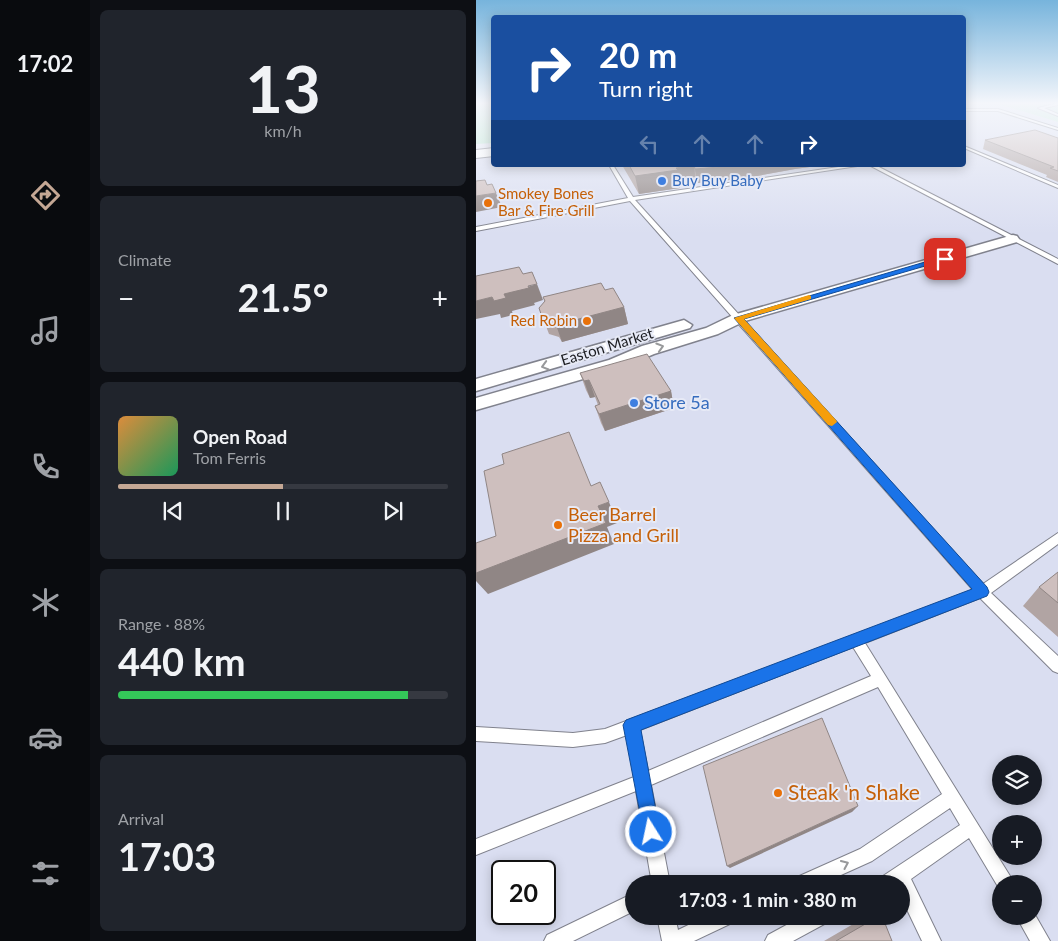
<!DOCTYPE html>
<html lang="en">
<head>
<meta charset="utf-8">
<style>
  body { margin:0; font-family:Lato,sans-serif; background:#20242c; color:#f1f3f6; height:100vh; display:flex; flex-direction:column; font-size:19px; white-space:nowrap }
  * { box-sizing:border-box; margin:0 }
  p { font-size:16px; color:#9ea1a6 }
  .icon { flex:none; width:28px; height:28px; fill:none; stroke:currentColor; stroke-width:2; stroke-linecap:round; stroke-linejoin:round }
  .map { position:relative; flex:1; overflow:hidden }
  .panel { display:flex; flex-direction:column; gap:10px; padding:10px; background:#0d0f14; width:386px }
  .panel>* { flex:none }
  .guide { position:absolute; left:15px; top:15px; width:475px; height:152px; border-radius:5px; box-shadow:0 2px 12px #0003; background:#1a4fa0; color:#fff; overflow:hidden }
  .fabs { position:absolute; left:516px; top:755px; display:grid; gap:10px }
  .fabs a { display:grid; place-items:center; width:50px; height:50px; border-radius:50%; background:#171b24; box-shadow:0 2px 12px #0003; font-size:25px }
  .speed { position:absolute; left:15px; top:860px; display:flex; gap:10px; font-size:25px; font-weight:700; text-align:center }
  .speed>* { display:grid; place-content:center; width:65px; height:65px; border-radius:50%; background:#171b24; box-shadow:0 2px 12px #0003; line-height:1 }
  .speed .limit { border:2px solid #111; border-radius:8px; background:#fff; color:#111 }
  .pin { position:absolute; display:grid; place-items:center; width:42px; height:42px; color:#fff; margin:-21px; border-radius:10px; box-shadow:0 2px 8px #0006 }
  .me { position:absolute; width:55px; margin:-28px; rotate:350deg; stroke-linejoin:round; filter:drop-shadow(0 0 4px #0008) }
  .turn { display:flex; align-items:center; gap:18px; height:105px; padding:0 25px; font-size:22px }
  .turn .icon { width:65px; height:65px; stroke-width:2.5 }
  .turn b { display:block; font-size:35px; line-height:42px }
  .lanes { display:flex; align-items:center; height:48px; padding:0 25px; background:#0003; justify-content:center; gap:25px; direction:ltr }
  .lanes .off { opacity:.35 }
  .big { font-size:38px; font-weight:700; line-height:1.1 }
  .panel .tile { flex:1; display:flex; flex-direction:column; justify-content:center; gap:8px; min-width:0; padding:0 18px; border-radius:8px; background:#20242c }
  .panel .dial { align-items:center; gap:0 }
  .dial b { font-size:65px; line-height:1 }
  .song { display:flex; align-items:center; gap:15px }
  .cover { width:60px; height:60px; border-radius:8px; background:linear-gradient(135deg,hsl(30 70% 55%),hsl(150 70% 35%)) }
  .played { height:5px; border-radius:2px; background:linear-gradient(90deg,#c4a794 50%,#363941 50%) }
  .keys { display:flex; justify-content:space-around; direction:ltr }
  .heat { display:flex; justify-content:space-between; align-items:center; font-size:28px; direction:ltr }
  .charge { height:8px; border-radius:4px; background:linear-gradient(90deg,#34c759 88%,#363941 0) }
  .trip { position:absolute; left:149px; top:875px; width:285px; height:50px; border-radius:25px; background:#171b24; box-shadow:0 2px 12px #0003; font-weight:700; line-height:50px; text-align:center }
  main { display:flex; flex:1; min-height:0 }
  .tabs { display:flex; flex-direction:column; width:90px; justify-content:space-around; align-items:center; background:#090b0e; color:#9ea1a6 }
  .tabs .icon { width:35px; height:35px }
  .tabs .active { color:#c4a794 }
  .tabs b { font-size:22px; color:#f1f3f6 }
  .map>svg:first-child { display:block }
</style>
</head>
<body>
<main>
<nav class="tabs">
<b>17:02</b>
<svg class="icon active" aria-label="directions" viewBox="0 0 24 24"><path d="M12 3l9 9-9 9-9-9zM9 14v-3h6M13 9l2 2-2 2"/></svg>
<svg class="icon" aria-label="music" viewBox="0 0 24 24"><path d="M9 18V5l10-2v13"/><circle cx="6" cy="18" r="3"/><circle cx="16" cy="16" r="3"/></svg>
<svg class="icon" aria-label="phone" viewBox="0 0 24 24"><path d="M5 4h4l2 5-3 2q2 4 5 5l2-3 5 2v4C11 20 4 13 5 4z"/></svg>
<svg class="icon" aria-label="climate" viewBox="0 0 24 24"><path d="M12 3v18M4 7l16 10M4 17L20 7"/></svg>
<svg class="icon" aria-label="car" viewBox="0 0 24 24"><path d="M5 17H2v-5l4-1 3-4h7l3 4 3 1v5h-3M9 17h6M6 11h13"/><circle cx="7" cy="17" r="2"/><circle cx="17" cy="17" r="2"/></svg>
<svg class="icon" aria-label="filters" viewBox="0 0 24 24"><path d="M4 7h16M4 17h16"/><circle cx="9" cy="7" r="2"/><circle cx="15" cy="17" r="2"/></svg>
</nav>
<section class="panel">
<div class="tile dial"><b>13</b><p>km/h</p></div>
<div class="tile"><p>Climate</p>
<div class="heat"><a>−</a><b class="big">21.5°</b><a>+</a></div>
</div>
<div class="tile">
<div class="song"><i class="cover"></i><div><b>Open Road</b><p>Tom Ferris</p></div></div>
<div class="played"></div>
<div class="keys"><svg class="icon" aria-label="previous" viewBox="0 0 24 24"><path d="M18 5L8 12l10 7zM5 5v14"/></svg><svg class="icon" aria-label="pause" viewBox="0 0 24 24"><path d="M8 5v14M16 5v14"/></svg><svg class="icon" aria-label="next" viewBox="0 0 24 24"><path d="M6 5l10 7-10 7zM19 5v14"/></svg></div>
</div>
<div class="tile"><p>Range · 88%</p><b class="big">440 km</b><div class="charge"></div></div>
<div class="tile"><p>Arrival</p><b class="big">17:03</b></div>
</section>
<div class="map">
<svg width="582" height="941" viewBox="0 0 582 941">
  <rect width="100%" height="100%" fill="#e7eaf6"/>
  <!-- built -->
  <path fill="#dadef1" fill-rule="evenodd" d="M488,103H519L582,122V941H0V156L17,154L18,165H488ZM525,764H558V796H525ZM525,824H558V856H525ZM26,871H69V914H26ZM158,884H425V916H158ZM525,884H558V916H525Z"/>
  <!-- green -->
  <path fill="#bbead0" d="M0,103H17V143L0,144Z
    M519,103H582V122Z"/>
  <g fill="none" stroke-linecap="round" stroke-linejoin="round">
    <defs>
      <path id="service" d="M582,103V105L568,108L582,114V116L562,108Z
        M488,109H522L582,128V130L522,111H488Z
        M488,146L582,185V188L488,148Z
        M133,165H137L157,197L376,165H388L159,200L507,584L582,533V544L515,593L582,656V673L577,671L504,598L389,643L539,884H525L524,890L493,838L435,879L465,941H446L425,897V884H401L404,878L484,825L474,808L396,861L345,884H316L319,878L384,849L466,794L402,687L175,785L194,884H176L160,791L0,855V839L158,777L151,735L129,743L97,747L0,741V727L97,733L129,729L497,590L154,201L0,231V227L152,198ZM377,647L395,676L172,771L164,730Z
        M393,165H399L582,259V264Z
        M158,893V911L97,941H68L71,935Z
        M558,913L574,941H554L540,916H558Z
        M181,916H199L202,930L231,916H261L258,922L218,941H186Z
        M327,916H355L352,922L317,941H289L292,935Z"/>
      <path id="minor" d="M537,235L541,236L543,239L541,242L269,321L242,334L178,354L145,368L0,410V398L133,360L166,346L230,328L257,315Z
        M208,320L216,325L214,328L0,391V379Z"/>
      <path id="secondary" d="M18,148V156L0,158V150Z"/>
    </defs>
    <!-- service casing -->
    <use href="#service" stroke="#80828d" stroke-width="2"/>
    <!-- minor casing -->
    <use href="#minor" stroke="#80828d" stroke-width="3"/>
    <!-- secondary casing -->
    <use href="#secondary" stroke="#80828d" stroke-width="2"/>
    <!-- service -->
    <use href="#service" fill="#fff" fill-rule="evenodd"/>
    <!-- minor -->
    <use href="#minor" fill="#fff" fill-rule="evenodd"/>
    <!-- secondary -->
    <use href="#secondary" fill="#fff" fill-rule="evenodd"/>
  </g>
  <!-- wall -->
  <path fill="#b1a4a3" d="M582,138V182L570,177L571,175L507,149L509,140Z
    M146,165H348L319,169L265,179L221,183H220L204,185V188L163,194Z
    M129,290L148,307L152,324L86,342L83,337L73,334L63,308L69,302L67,297Z
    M104,373L195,391L198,408L129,431L125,423L119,406L122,405L119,397L114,398L110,390Z
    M582,572V637L547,606L563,587Z
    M391,916H406L416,941H348Z"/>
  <!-- shaded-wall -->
  <path fill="#908685" d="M218,165L220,183L204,185V188L163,194L159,176L200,168Z
    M267,165H348L319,169L265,179L221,183L219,169Z
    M20,193L26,207L0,212V196Z
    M61,284L67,300L58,303L59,305L36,311L37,315L25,318L24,314L0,319V301L28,294Z
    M148,307L152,324L86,342L80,325Z
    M113,380L119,397L114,398L108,381Z
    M195,391L198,408L129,431L123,414Z
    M133,502L141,523L131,527L138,544L12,594L0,581V573L122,506Z
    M382,806L376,812L254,868L251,866Z"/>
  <!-- building -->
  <path fill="#cebfbe" stroke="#908685" d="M559,130L582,138V171L574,168L578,167L509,140Z
    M153,165H218L200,168L202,170L159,176Z
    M218,165H267L219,169Z
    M9,180L11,185L16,184L20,193L0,196V181Z
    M43,267L47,274L56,272L61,284L52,286L53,288L28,294L30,298L18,301L16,297L0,301V276Z
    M125,283L129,290L137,288L148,307L80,325L77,320L66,317L63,308L69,301L67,297Z
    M171,354L195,391L123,414L119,406L124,404L113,380L108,381L104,373Z
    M93,432L115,486L124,482L133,502L122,506L130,523L0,573V543L20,536L8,471L28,464L26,454Z
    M582,572V603L563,587Z
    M346,718L382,806L251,866L227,766Z
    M403,916H406L416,941H360Z"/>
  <!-- one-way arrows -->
  <defs><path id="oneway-chevron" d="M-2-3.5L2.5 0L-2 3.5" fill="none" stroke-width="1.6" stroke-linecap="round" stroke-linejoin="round" transform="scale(1.25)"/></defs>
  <g stroke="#98999b">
    <use href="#oneway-chevron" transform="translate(184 347) rotate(-17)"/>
    <use href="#oneway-chevron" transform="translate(69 366) rotate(164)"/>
    <use href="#oneway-chevron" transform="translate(369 864) rotate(-24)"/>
  </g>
  <!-- sky -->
  <linearGradient id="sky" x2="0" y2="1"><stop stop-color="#77b4dc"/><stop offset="0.44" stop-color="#f4f6fb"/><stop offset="1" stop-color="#f4f6fb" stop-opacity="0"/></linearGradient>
  <rect width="582" height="234" fill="url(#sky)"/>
  <!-- route -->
  <path fill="#1a73e8" stroke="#114b97" d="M466,257L473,259L268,319L511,587L513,592L511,596L165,730L184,832L182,839L175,841L169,839L147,725L150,720L496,589L258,318Z"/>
  <!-- slow -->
  <path fill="#f59e0b" d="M333,295L335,296V299L268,319L360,420L361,422L356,426L352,425L258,318Z"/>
  <!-- markers -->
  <g fill="#3f7fe0" stroke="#e7eaf6" stroke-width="2">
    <circle cx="186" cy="181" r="5"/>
    <circle cx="158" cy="403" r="5"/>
  </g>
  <g fill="#e8710a" stroke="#e7eaf6" stroke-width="2">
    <circle cx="12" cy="203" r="5"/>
    <circle cx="111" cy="321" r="5"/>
    <circle cx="82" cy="525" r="5"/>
    <circle cx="302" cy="793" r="5"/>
  </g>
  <g text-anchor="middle" stroke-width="4" stroke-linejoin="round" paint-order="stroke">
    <!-- far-shop labels -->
    <g font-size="15" fill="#366cbe" stroke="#e7eaf6" text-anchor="start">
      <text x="196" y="186">Buy Buy Baby</text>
    </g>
    <!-- far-food labels -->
    <g font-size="15" fill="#c56008" stroke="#e7eaf6" text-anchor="start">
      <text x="22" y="199">Smokey Bones<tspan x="22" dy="17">Bar &amp; Fire Grill</tspan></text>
      <text x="101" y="326" text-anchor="end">Red Robin</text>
    </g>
    <!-- far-street labels -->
    <g font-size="15" fill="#1b1c20" stroke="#e7eaf6">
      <text transform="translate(131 347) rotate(-17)" y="5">Easton Market</text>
    </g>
    <!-- shop labels -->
    <g font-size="18" fill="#366cbe" stroke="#e7eaf6" text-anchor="start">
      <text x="168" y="409">Store 5a</text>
    </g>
    <!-- food labels -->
    <g font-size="18" fill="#c56008" stroke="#e7eaf6" text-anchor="start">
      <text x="92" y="521">Beer Barrel<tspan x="92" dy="21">Pizza and Grill</tspan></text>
    </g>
    <!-- near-food labels -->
    <g font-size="21" fill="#c56008" stroke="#e7eaf6" text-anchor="start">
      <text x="312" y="800">Steak 'n Shake</text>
    </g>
  </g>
</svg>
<div class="fabs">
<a><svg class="icon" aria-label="layers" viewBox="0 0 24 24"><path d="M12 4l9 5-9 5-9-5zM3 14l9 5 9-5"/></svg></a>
<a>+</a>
<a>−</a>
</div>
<div class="speed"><div class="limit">20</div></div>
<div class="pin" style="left:469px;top:259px;background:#d93025"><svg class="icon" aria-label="arrive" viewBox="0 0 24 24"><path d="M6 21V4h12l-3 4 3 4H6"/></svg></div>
<svg class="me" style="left:175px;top:832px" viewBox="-20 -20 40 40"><circle r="17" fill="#1a73e8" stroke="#fff" stroke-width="3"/><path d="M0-11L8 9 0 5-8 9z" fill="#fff"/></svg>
<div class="trip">17:03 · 1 min · 380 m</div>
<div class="guide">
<div class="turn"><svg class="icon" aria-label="right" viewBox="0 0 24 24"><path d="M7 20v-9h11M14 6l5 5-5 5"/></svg><div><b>20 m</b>Turn right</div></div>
<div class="lanes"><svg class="icon off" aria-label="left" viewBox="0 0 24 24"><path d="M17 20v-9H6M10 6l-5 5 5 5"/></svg><svg class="icon off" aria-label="ahead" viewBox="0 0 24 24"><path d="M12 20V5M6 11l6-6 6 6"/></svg><svg class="icon off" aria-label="ahead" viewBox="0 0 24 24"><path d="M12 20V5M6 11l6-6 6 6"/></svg><svg class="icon" aria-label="right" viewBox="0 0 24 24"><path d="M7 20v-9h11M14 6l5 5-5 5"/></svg></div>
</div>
</div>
</main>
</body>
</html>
